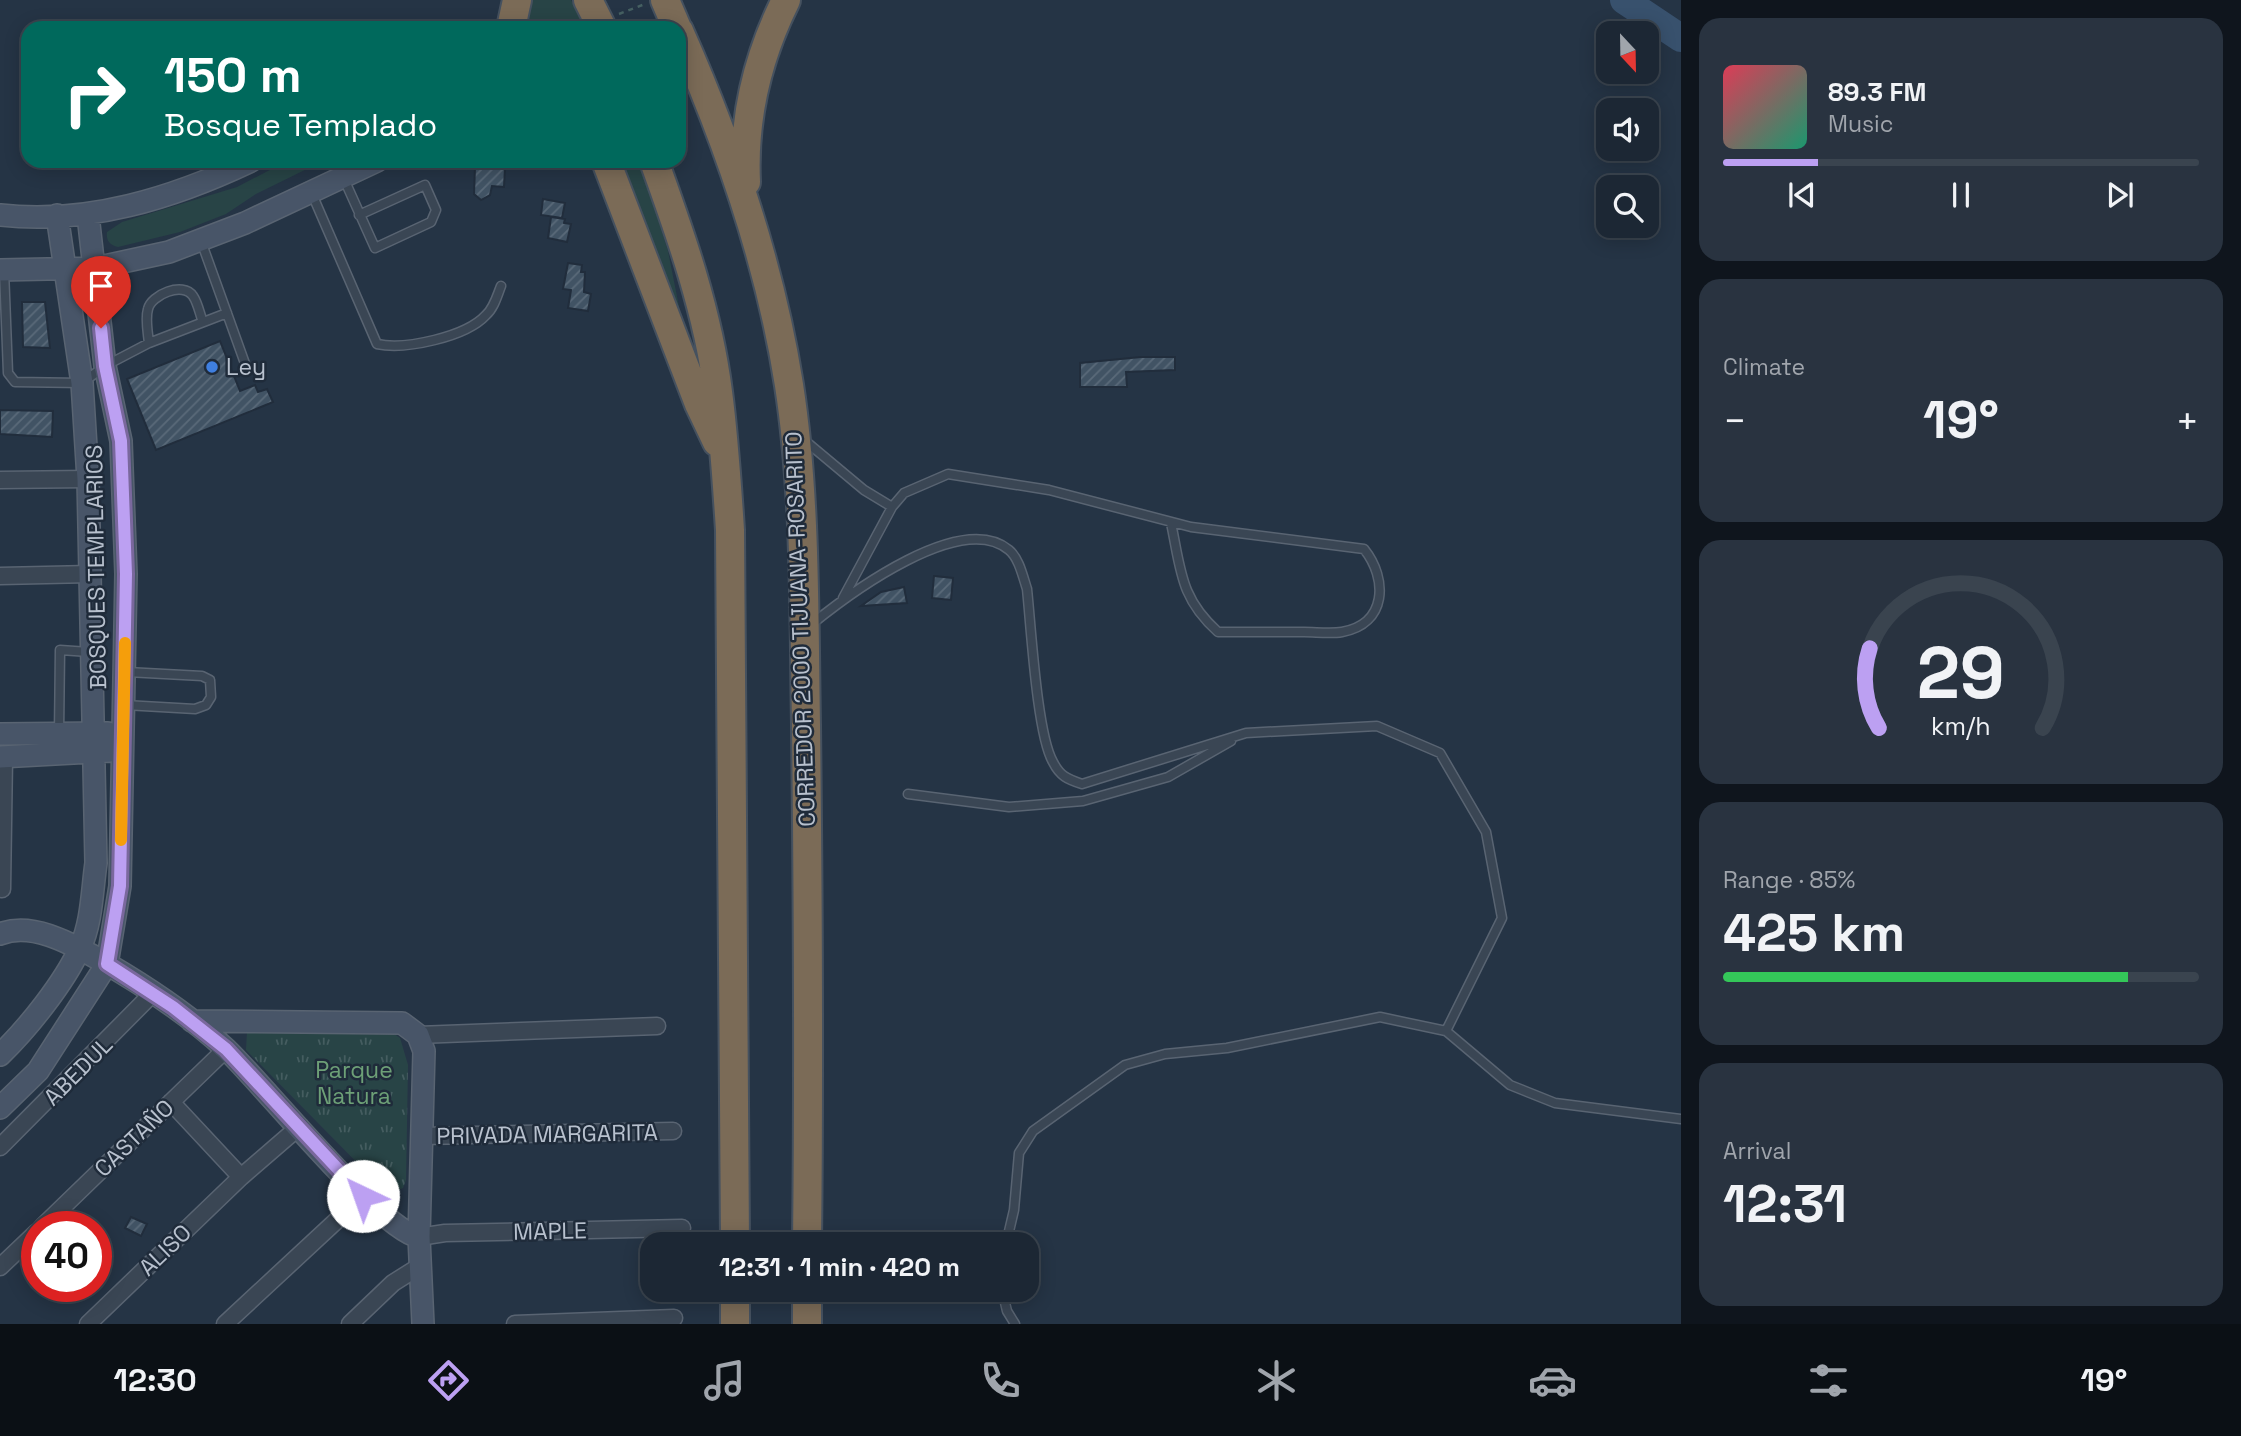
<!DOCTYPE html>
<html lang="en">
<head>
<meta charset="utf-8">
<style>
  body { margin:0; font-family:"Space Grotesk",sans-serif; background:#293340; color:#f1f3f6; height:100vh; display:flex; flex-direction:column; font-size:26px; white-space:nowrap }
  * { box-sizing:border-box; margin:0 }
  p { font-size:23px; color:#a0a5ac }
  .icon { flex:none; width:38px; height:38px; fill:none; stroke:currentColor; stroke-width:2; stroke-linecap:round; stroke-linejoin:round }
  .map { position:relative; flex:1; overflow:hidden }
  .sheet { display:flex; flex-direction:column; gap:18px; padding:18px; background:#0f151d; width:560px }
  .sheet>* { flex:none }
  .top-card { position:absolute; left:21px; top:21px; width:665px; height:147px; border-radius:21px; box-shadow:0 4px 18px #0003,0 0 0 2px #3a444f; background:#00695c; color:#fff; overflow:hidden }
  .needle { width:46px; rotate:158deg }
  .tools { position:absolute; left:1596px; top:21px; display:grid; gap:14px }
  .tools a { display:grid; place-items:center; width:63px; height:63px; border-radius:14px; background:#1c2734; box-shadow:0 4px 18px #0003,0 0 0 2px #3a444f; font-size:35px }
  .speed { position:absolute; left:21px; top:1211px; display:flex; gap:14px; font-size:35px; font-weight:700; text-align:center }
  .speed>* { display:grid; place-content:center; width:91px; height:91px; border-radius:50%; background:#1c2734; box-shadow:0 4px 18px #0003,0 0 0 2px #3a444f; line-height:1 }
  .speed .limit { border:10px solid #d22; background:#fff; color:#111 }
  .pin { position:absolute; display:grid; place-items:center; width:60px; height:60px; color:#fff; margin:-72px -30px; border-radius:50% 50% 50% 0; rotate:-45deg; box-shadow:0 0 7px #0007 }
  .pin .icon { rotate:45deg }
  .me { position:absolute; width:77px; margin:-38px; rotate:318deg; stroke-linejoin:round; filter:drop-shadow(0 0 5px #0008) }
  .turn { display:flex; align-items:center; gap:24px; height:147px; padding:0 28px; font-size:32px }
  .turn .icon { width:91px; height:91px; stroke-width:2.5 }
  .turn b { display:block; font-size:49px; line-height:60px }
  .big { font-size:52px; font-weight:800; line-height:1.1 }
  .sheet .tile { flex:1; display:flex; flex-direction:column; justify-content:center; gap:10px; min-width:0; padding:0 24px; border-radius:21px; background:#293340 }
  .sheet .dial { align-items:center; gap:0 }
  .dial svg { height:182px; overflow:visible; fill:none; stroke:#3a444f; stroke-width:7; stroke-linecap:round; text-anchor:middle }
  .dial text { fill:#f1f3f6; stroke:none }
  .song { display:flex; align-items:center; gap:21px }
  .cover { width:84px; height:84px; border-radius:10px; background:linear-gradient(135deg,hsl(350 70% 55%),hsl(160 70% 35%)) }
  .played { height:7px; border-radius:4px; background:linear-gradient(90deg,#bca0f2 20%,#3a444f 20%) }
  .keys { display:flex; justify-content:space-around; direction:ltr }
  .heat { display:flex; justify-content:space-between; align-items:center; font-size:38px; direction:ltr }
  .charge { height:10px; border-radius:5px; background:linear-gradient(90deg,#34c759 85%,#3a444f 0) }
  .trip { position:absolute; left:640px; top:1232px; width:399px; height:70px; border-radius:21px; background:#1c2734; box-shadow:0 4px 18px #0003,0 0 0 2px #3a444f; font-weight:800; line-height:70px; text-align:center }
  .tab-bar { display:flex; height:112px; justify-content:space-around; align-items:center; background:#0b1015; color:#a0a5ac }
  .tab-bar .icon { width:49px; height:49px }
  .tab-bar .selected { color:#bca0f2 }
  .tab-bar b { font-size:32px; color:#f1f3f6 }
  main { display:flex; flex:1; min-height:0 }
  .map>svg:first-child { display:block }
</style>
</head>
<body>
<main>
<div class="map">
<svg width="1681" height="1324" viewBox="0 0 1681 1324">
  <defs>
    <pattern id="park-tufts" width="24" height="20" patternUnits="userSpaceOnUse" patternTransform="scale(1.75)"><rect width="24" height="20" fill="#284446"/><path d="M3 7l-1-3M5 7V3M7 7l1-3M15 17l-1-3M17 17v-4M19 17l1-3" fill="none" stroke="#455d60"/></pattern>
    <pattern id="building-hatch" width="6" height="6" patternUnits="userSpaceOnUse" patternTransform="scale(1.75)"><rect width="6" height="6" fill="#415364"/><path d="M-1 1l2-2M0 6l6-6M5 7l2-2" fill="none" stroke="#5a6a79"/></pattern>
  </defs>
  <rect width="100%" height="100%" fill="#253445"/>
  <!-- grass -->
  <path fill="#284446" d="M526,0H571L585,28H521Z
    M287,161H323L256,194L226,214L180,232L118,247C109,245 106,240 107,232L122,222L237,187Z
    M610,161H640L668,251L691,367Z"/>
  <!-- park -->
  <path fill="url(#park-tufts)" d="M256,1029H387L400,1038L408,1065L406,1180L403,1188L391,1193L383,1189L246,1050L247,1033Z"/>
  <g fill="none" stroke-linecap="round" stroke-linejoin="round">
    <!-- river -->
    <path stroke="#38516d" stroke-width="28" d="M1624,0L1681,38"/>
  </g>
  <!-- building -->
  <path fill="url(#building-hatch)" stroke="#212d3c" stroke-width="2" d="M475,167L505,168L504,187L492,186L490,195L481,200L474,194Z
    M543,199L565,203L562,218L541,215Z
    M551,217L565,219L564,223L571,224L567,242L548,238Z
    M568,263L582,265L581,272H585L584,292L591,294L588,311L568,308L571,290L563,289Z
    M22,302H45L50,348L23,347Z
    M220,341L240,391L255,385L258,392L267,389L273,402L156,450L127,379Z
    M1141,357H1175V370L1126,372L1127,387H1080V363Z
    M0,410L53,411L52,437L0,434Z
    M934,576L953,578L951,600L932,598Z
    M904,587L907,603L861,606L881,592Z
    M131,1217L147,1224L141,1236L125,1228Z"/>
  <g fill="none" stroke-linecap="round" stroke-linejoin="round">
    <defs>
      <path id="lane" d="M344,179L375,248L431,222L436,210L425,185L359,215
        M312,194L377,344C405,350 466,337 486,315C494,308 497,296 501,286
        M201,241L247,369
        M4,270L8,373L15,382L82,383L105,366L149,343L227,313
        M149,343C148,333 145,319 148,309C151,295 183,281 193,296C198,303 200,315 203,322
        M803,439L864,490L892,507
        M843,598L892,507L904,493L948,474L1049,490L1191,527L1364,549C1388,579 1387,624 1342,632C1330,634 1316,632 1304,632C1276,632 1247,632 1218,632C1180,598 1181,570 1171,523
        M812,624C849,594 961,510 1009,550C1019,558 1023,577 1027,589C1031,626 1037,735 1053,762C1060,776 1067,779 1082,784L1246,733L1377,726L1440,753L1486,832L1502,918L1446,1031
        M125,705L195,709L206,705L211,697L210,680L202,676L127,672
        M59,734L60,650L89,652
        M908,794L1009,807L1083,801L1168,777L1231,741
        M1006,1244L1014,1210L1019,1153L1033,1131L1125,1065L1165,1054L1227,1048L1380,1017L1446,1031L1510,1085L1555,1103L1681,1119
        M1002,1290L1007,1311L1015,1324"/>
      <path id="street" d="M0,480L88,479
        M0,576L91,574
        M2,889L4,757
        M418,1035L657,1026
        M171,1102L241,1177
        M422,1136L673,1131
        M0,1147L153,993
        M42,1227L226,1049
        M419,1237L445,1233L682,1228
        M0,1267L37,1232
        M88,1324L241,1177L300,1126
        M225,1324L363,1196
        M350,1324L393,1283L420,1266
        M515,1324L674,1318"/>
      <path id="secondary" d="M0,215C87,225 173,198 251,161
        M0,270L95,268L169,252L245,223L377,161
        M0,734L108,733
        M0,757L110,751
        M0,934C31,922 68,942 95,957C141,983 187,1013 226,1049C263,1084 380,1230 419,1237
        M192,1021L402,1023L418,1035L424,1051L419,1237L423,1324
        M0,1055C28,1028 64,983 80,948C92,922 92,891 96,863L88,479L82,383L57,215
        M0,1108L38,1071L107,964L120,886L126,574L121,441L105,366L88,215"/>
      <path id="highway" d="M588,0L602,28
        M665,0L677,28
        M511,28L517,0
        M679,31C729,144 770,263 789,385C806,495 804,614 806,725C808,898 809,1071 807,1244
        M606,161L699,404L717,442
        M654,161C681,236 708,312 718,392C724,437 727,484 730,530L735,1244
        M746,182C743,117 757,58 786,0
        M735,1290V1324
        M807,1324V1290"/>
    </defs>
    <!-- lane casing -->
    <use href="#lane" stroke="#596472" stroke-width="11"/>
    <!-- street casing -->
    <use href="#street" stroke="#596472" stroke-width="19"/>
    <!-- secondary casing -->
    <use href="#secondary" stroke="#596472" stroke-width="24"/>
    <!-- highway casing -->
    <use href="#highway" stroke="#45515f" stroke-width="32"/>
    <!-- path -->
    <path stroke="#466062" stroke-width="2.5" stroke-dasharray="5 5" stroke-linecap="butt" d="M619,14L645,4"/>
    <!-- lane -->
    <use href="#lane" stroke="#3a4654" stroke-width="8"/>
    <!-- street -->
    <use href="#street" stroke="#3a4654" stroke-width="16"/>
    <!-- secondary -->
    <use href="#secondary" stroke="#485568" stroke-width="21"/>
    <!-- highway -->
    <use href="#highway" stroke="#7b6b57" stroke-width="28"/>
  </g>
  <g fill="none" stroke-linecap="round" stroke-linejoin="round">
    <defs>
      <path id="route" d="M101,328L105,366L121,441L126,574L120,886L107,964L173,1007L226,1049L363,1196"/>
    </defs>
    <!-- route casing -->
    <use href="#route" stroke="#7a689d" stroke-width="18"/>
    <!-- route -->
    <use href="#route" stroke="#bca0f2" stroke-width="12"/>
    <!-- slow -->
    <path stroke="#f59e0b" stroke-width="12" d="M121,840L125,643"/>
  </g>
  <!-- markers -->
  <circle fill="#3f7fe0" stroke="#1f2b3a" stroke-width="2.5" cx="212" cy="367" r="7"/>
  <g text-anchor="middle" stroke-width="5" stroke-linejoin="round" paint-order="stroke">
    <!-- poi labels -->
    <g font-size="23" fill="#b8c1ce" stroke="#1f2b3a" text-anchor="start">
      <text x="226" y="375">Ley</text>
    </g>
    <!-- street labels -->
    <g font-size="23" fill="#b8c1ce" stroke="#1f2b3a">
      <text transform="translate(96 567) rotate(-91)" y="8">BOSQUES TEMPLARIOS</text>
      <text transform="translate(800 629) rotate(-92)" y="8">CORREDOR 2000 TIJUANA-ROSARITO</text>
      <text transform="translate(78 1071) rotate(-45)" y="8">ABEDUL</text>
      <text transform="translate(547 1134) rotate(-1)" y="8">PRIVADA MARGARITA</text>
      <text transform="translate(134 1138) rotate(-44)" y="8">CASTAÑO</text>
      <text transform="translate(550 1231) rotate(-1)" y="8">MAPLE</text>
      <text transform="translate(165 1250) rotate(-44)" y="8">ALISO</text>
    </g>
    <!-- park labels -->
    <g font-size="23" fill="#6da077" stroke="#1f2b3a">
      <text x="354" y="1078">Parque<tspan x="354" dy="26">Natura</tspan></text>
    </g>
  </g>
</svg>
<div class="tools">
<a><svg class="needle" viewBox="-14 -14 28 28"><path d="M0-13l5 13h-10z" fill="#e53935"/><path d="M0 13l5-13h-10z" fill="#a0a5ac"/></svg></a>
<a><svg class="icon" aria-label="sound" viewBox="0 0 24 24"><path d="M4 9h4l5-4v14l-5-4H4zM17 9q2 3 0 6"/></svg></a>
<a><svg class="icon" aria-label="search" viewBox="0 0 24 24"><circle cx="10" cy="10" r="6"/><path d="M15 15l6 6"/></svg></a>
</div>
<div class="speed"><div class="limit">40</div></div>
<div class="pin" style="left:101px;top:328px;background:#d93025"><svg class="icon" aria-label="arrive" viewBox="0 0 24 24"><path d="M6 21V4h12l-3 4 3 4H6"/></svg></div>
<svg class="me" style="left:363px;top:1196px" viewBox="-20 -20 40 40"><circle r="19" fill="#fff"/><path d="M0-13L10 11 0 6-10 11z" fill="#bca0f2"/></svg>
<div class="trip">12:31 · 1 min · 420 m</div>
<div class="top-card">
<div class="turn"><svg class="icon" aria-label="right" viewBox="0 0 24 24"><path d="M7 20v-9h11M14 6l5 5-5 5"/></svg><div><b>150 m</b>Bosque Templado</div></div>
</div>
</div>
<section class="sheet">
<div class="tile">
<div class="song"><i class="cover"></i><div><b>89.3 FM</b><p>Music</p></div></div>
<div class="played"></div>
<div class="keys"><svg class="icon" aria-label="previous" viewBox="0 0 24 24"><path d="M18 5L8 12l10 7zM5 5v14"/></svg><svg class="icon" aria-label="pause" viewBox="0 0 24 24"><path d="M8 5v14M16 5v14"/></svg><svg class="icon" aria-label="next" viewBox="0 0 24 24"><path d="M6 5l10 7-10 7zM19 5v14"/></svg></div>
</div>
<div class="tile"><p>Climate</p>
<div class="heat"><a>−</a><b class="big">19°</b><a>+</a></div>
</div>
<div class="tile dial"><svg viewBox="0 0 100 80">
<path d="M14 69A42 42 0 1 1 86 69"/>
<path d="M14 69A42 42 0 0 1 10 34" stroke="#bca0f2"/>
<text x="50" y="56" font-size="32" font-weight="700">29</text>
<text x="50" y="72" font-size="11">km/h</text>
</svg></div>
<div class="tile"><p>Range · 85%</p><b class="big">425 km</b><div class="charge"></div></div>
<div class="tile"><p>Arrival</p><b class="big">12:31</b></div>
</section>
</main>
<nav class="tab-bar">
<b>12:30</b>
<svg class="icon selected" aria-label="directions" viewBox="0 0 24 24"><path d="M12 3l9 9-9 9-9-9zM9 14v-3h6M13 9l2 2-2 2"/></svg>
<svg class="icon" aria-label="music" viewBox="0 0 24 24"><path d="M9 18V5l10-2v13"/><circle cx="6" cy="18" r="3"/><circle cx="16" cy="16" r="3"/></svg>
<svg class="icon" aria-label="phone" viewBox="0 0 24 24"><path d="M5 4h4l2 5-3 2q2 4 5 5l2-3 5 2v4C11 20 4 13 5 4z"/></svg>
<svg class="icon" aria-label="climate" viewBox="0 0 24 24"><path d="M12 3v18M4 7l16 10M4 17L20 7"/></svg>
<svg class="icon" aria-label="car" viewBox="0 0 24 24"><path d="M5 17H2v-5l4-1 3-4h7l3 4 3 1v5h-3M9 17h6M6 11h13"/><circle cx="7" cy="17" r="2"/><circle cx="17" cy="17" r="2"/></svg>
<svg class="icon" aria-label="filters" viewBox="0 0 24 24"><path d="M4 7h16M4 17h16"/><circle cx="9" cy="7" r="2"/><circle cx="15" cy="17" r="2"/></svg>
<b>19°</b>
</nav>
</body>
</html>
